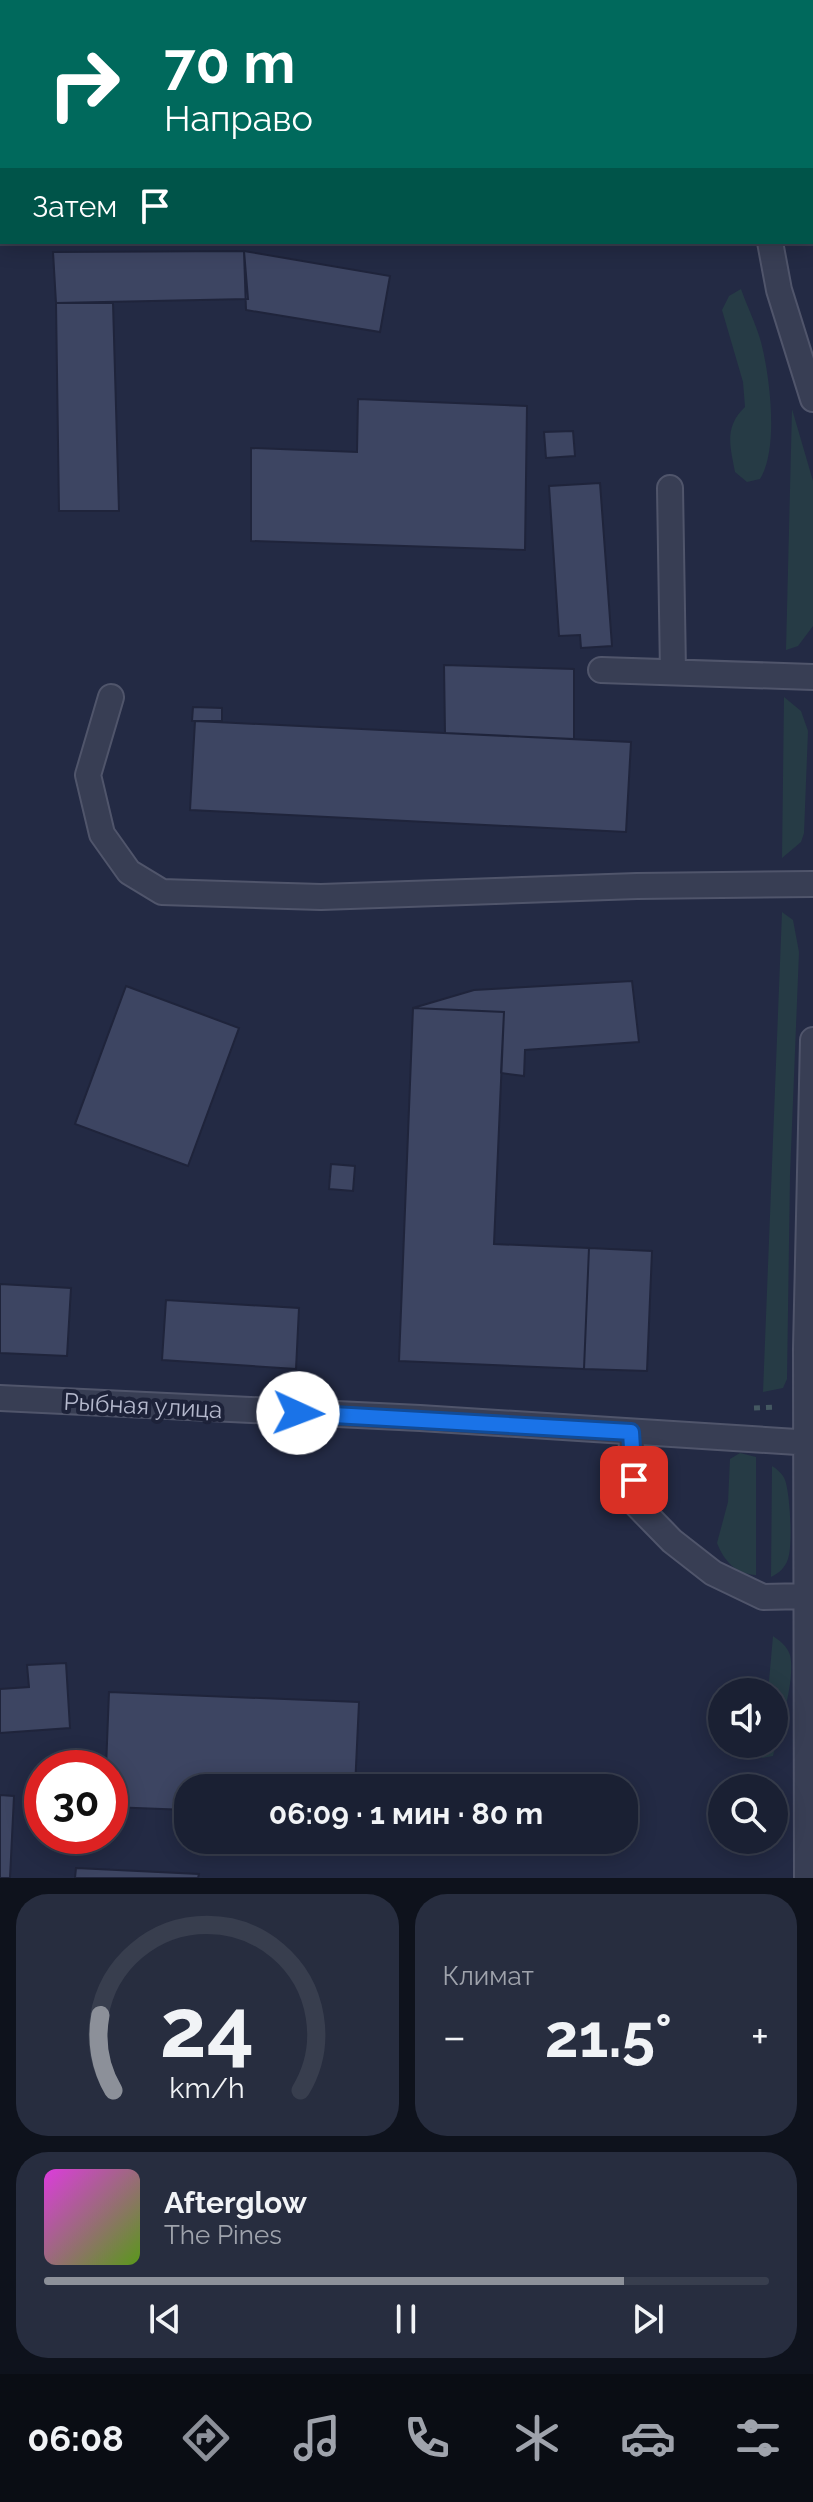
<!DOCTYPE html>
<html lang="ru">
<head>
<meta charset="utf-8">
<style>
  body { margin:0; font-family:Raleway,sans-serif; background:#272d3f; color:#f1f3f6; height:100vh; display:flex; flex-direction:column; font-size:30px; white-space:nowrap }
  * { box-sizing:border-box; margin:0 }
  p { font-size:26px; color:#9fa3ac }
  .icon { flex:none; width:44px; height:44px; fill:none; stroke:currentColor; stroke-width:2; stroke-linecap:round; stroke-linejoin:round }
  .map { position:relative; height:1878px; overflow:hidden }
  .details { display:flex; flex-direction:column; gap:16px; padding:16px; background:#0e121c; flex:1 }
  .details>* { flex:none }
  .hud { position:absolute; left:0px; top:0px; width:814px; height:244px; box-shadow:0 4px 20px #0003,0 0 0 2px #383e4e; background:#00695c; color:#fff; overflow:hidden }
  .fabs { position:absolute; left:708px; top:1678px; display:grid; gap:16px }
  .fabs a { display:grid; place-items:center; width:80px; height:80px; border-radius:50%; background:#1a2033; box-shadow:0 4px 20px #0003,0 0 0 2px #383e4e; font-size:40px }
  .speed { position:absolute; left:24px; top:1750px; display:flex; gap:16px; font-size:40px; font-weight:700; text-align:center }
  .speed>* { display:grid; place-content:center; width:104px; height:104px; border-radius:50%; background:#1a2033; box-shadow:0 4px 20px #0003,0 0 0 2px #383e4e; line-height:1 }
  .speed .limit { border:12px solid #d22; background:#fff; color:#111 }
  .pin { position:absolute; display:grid; place-items:center; width:68px; height:68px; color:#fff; margin:-34px; border-radius:16px; box-shadow:0 4px 12px #0006 }
  .me { position:absolute; width:88px; margin:-44px; rotate:92deg; stroke-linejoin:round; filter:drop-shadow(0 0 6px #0008) }
  .turn { display:flex; align-items:center; gap:28px; height:168px; padding:0 32px; font-size:36px }
  .turn .icon { width:104px; height:104px; stroke-width:2.5 }
  .turn b { display:block; font-size:56px; line-height:68px }
  .then { display:flex; align-items:center; height:76px; padding:0 32px; background:#0003; gap:16px; font-size:30px }
  .big { font-size:60px; font-weight:700; line-height:1.1 }
  .details .card { flex:1; display:flex; flex-direction:column; justify-content:center; gap:12px; min-width:0; padding:0 28px; border-radius:32px; background:#272d3f }
  .details .dial { align-items:center; gap:0 }
  .dial svg { height:208px; overflow:visible; fill:none; stroke:#383e4e; stroke-width:7; stroke-linecap:round; text-anchor:middle }
  .dial text { fill:#f1f3f6; stroke:none }
  .song { display:flex; align-items:center; gap:24px }
  .cover { width:96px; height:96px; border-radius:12px; background:linear-gradient(135deg,hsl(300 70% 55%),hsl(90 70% 35%)) }
  .played { height:8px; border-radius:4px; background:linear-gradient(90deg,#8c9099 80%,#383e4e 80%) }
  .keys { display:flex; justify-content:space-around; direction:ltr }
  .heat { display:flex; justify-content:space-between; align-items:center; font-size:44px; direction:ltr }
  .details .tiles { flex:1; display:grid; gap:16px; grid-template-columns:1fr 1fr }
  .card:last-child { grid-column:span 2 }
  .trip { position:absolute; left:174px; top:1774px; width:464px; height:80px; border-radius:32px; background:#1a2033; box-shadow:0 4px 20px #0003,0 0 0 2px #383e4e; font-weight:700; line-height:80px; text-align:center }
  .dock { display:flex; height:128px; justify-content:space-around; align-items:center; background:#0a0d14; color:#9fa3ac }
  .dock .icon { width:56px; height:56px }
  .dock .current { color:#8c9099 }
  .dock b { font-size:36px; color:#f1f3f6 }
  .map>svg:first-child { display:block }
</style>
</head>
<body>
<div class="map">
<svg width="813" height="1878" viewBox="0 0 813 1878">
  <rect width="100%" height="100%" fill="#232a44"/>
  <!-- green -->
  <path fill="#263b45" d="M741,289C747,306 756,324 761,342C770,377 779,448 760,479L747,482L735,472C730,446 724,427 745,407L743,382L722,310L729,296Z
    M792,409L813,481V626L798,646L786,650Z
    M784,697L801,711L808,731L804,833L801,842L782,858Z
    M782,912L793,920L799,952L790,1175L787,1379L783,1388L763,1392Z
    M740,1453L756,1457V1575C736,1574 724,1561 717,1543L728,1502L730,1459Z
    M772,1466C777,1469 783,1474 785,1480C790,1493 793,1545 788,1559C785,1568 779,1573 771,1577Z
    M773,1636C780,1641 787,1646 790,1655C796,1680 779,1730 773,1756L762,1758L764,1744H774V1692H768Z"/>
  <g fill="none" stroke-linecap="round" stroke-linejoin="round">
    <!-- stream -->
    <path stroke="#323d69" stroke-width="10" d="M812,170H813
      M0,193H2"/>
  </g>
  <!-- building -->
  <path fill="#3d4562" stroke="#1f243b" stroke-width="2" d="M244,251L248,299L56,303L53,252Z
    M244,251L390,276L380,332L246,310Z
    M56,303H113L119,511H59Z
    M358,399L527,406L525,550L251,541V448L357,452Z
    M573,431L575,456L546,458L544,432Z
    M600,483L612,646L581,648L580,635L559,636L549,486Z
    M444,665L574,669V739L445,733Z
    M193,707L222,708V721H192Z
    M195,721L631,742L626,832L190,810Z
    M632,981L639,1042L525,1050L524,1076L501,1073L504,1012L413,1008L474,990Z
    M126,986L239,1028L188,1166L75,1124Z
    M413,1008L504,1012L494,1244L589,1248L584,1369L399,1361Z
    M331,1164L355,1166L353,1191L329,1189Z
    M589,1248L652,1251L647,1371L584,1369Z
    M0,1284L71,1288L67,1356L0,1353Z
    M166,1300L299,1308L296,1369L162,1360Z
    M66,1663L70,1728L0,1733V1689L29,1687L27,1665Z
    M109,1692L359,1702L355,1788H188V1810L110,1807V1768H106Z
    M0,1795L14,1796L10,1878H0Z
    M76,1868L199,1874L198,1878H75Z"/>
  <g fill="none" stroke-linecap="round" stroke-linejoin="round">
    <defs>
      <path id="minor" d="M766,2V0
        M770,242L779,290L813,399
        M670,488L673,672
        M601,670L813,677
        M111,697L88,775L102,834L129,872L162,892L321,897L637,886L813,884
        M0,1398L420,1418L813,1443
        M631,1432L635,1503L672,1541L713,1573L763,1597L807,1596
        M807,1878L806,1349L813,1040"/>
    </defs>
    <!-- minor casing -->
    <use href="#minor" stroke="#50556b" stroke-width="28"/>
    <!-- path -->
    <path stroke="#445861" stroke-width="5" stroke-dasharray="6 6" stroke-linecap="butt" d="M754,1408L775,1407"/>
    <!-- minor -->
    <use href="#minor" stroke="#383e54" stroke-width="24"/>
  </g>
  <g fill="none" stroke-linecap="round" stroke-linejoin="round">
    <defs>
      <path id="route" d="M298,1413L631,1432L634,1480"/>
    </defs>
    <!-- route casing -->
    <use href="#route" stroke="#114b97" stroke-width="20"/>
    <!-- route -->
    <use href="#route" stroke="#1a73e8" stroke-width="14"/>
  </g>
  <g text-anchor="middle" stroke-width="8" stroke-linejoin="round" paint-order="stroke">
    <!-- street labels -->
    <g font-size="24" fill="#b5b9cd" stroke="#1d2239">
      <text transform="translate(143 1406) rotate(3)" y="8">Рыбная улица</text>
    </g>
  </g>
</svg>
<div class="fabs">
<a><svg class="icon" aria-label="sound" viewBox="0 0 24 24"><path d="M4 9h4l5-4v14l-5-4H4zM17 9q2 3 0 6"/></svg></a>
<a><svg class="icon" aria-label="search" viewBox="0 0 24 24"><circle cx="10" cy="10" r="6"/><path d="M15 15l6 6"/></svg></a>
</div>
<div class="speed"><div class="limit">30</div></div>
<div class="pin" style="left:634px;top:1480px;background:#d93025"><svg class="icon" aria-label="arrive" viewBox="0 0 24 24"><path d="M6 21V4h12l-3 4 3 4H6"/></svg></div>
<svg class="me" style="left:298px;top:1413px" viewBox="-20 -20 40 40"><circle r="19" fill="#fff"/><path d="M0-13L10 11 0 6-10 11z" fill="#1a73e8"/></svg>
<div class="trip">06:09 · 1 мин · 80 m</div>
<div class="hud">
<div class="turn"><svg class="icon" aria-label="right" viewBox="0 0 24 24"><path d="M7 20v-9h11M14 6l5 5-5 5"/></svg><div><b>70 m</b>Направо</div></div>
<div class="then">Затем<svg class="icon" aria-label="arrive" viewBox="0 0 24 24"><path d="M6 21V4h12l-3 4 3 4H6"/></svg></div>
</div>
</div>
<section class="details">
<div class="tiles">
<div class="card dial"><svg viewBox="0 0 100 80">
<path d="M14 69A42 42 0 1 1 86 69"/>
<path d="M14 69A42 42 0 0 1 9 40" stroke="#8c9099"/>
<text x="50" y="56" font-size="32" font-weight="700">24</text>
<text x="50" y="72" font-size="11">km/h</text>
</svg></div>
<div class="card"><p>Климат</p>
<div class="heat"><a>−</a><b class="big">21.5°</b><a>+</a></div>
</div>
<div class="card">
<div class="song"><i class="cover"></i><div><b>Afterglow</b><p>The Pines</p></div></div>
<div class="played"></div>
<div class="keys"><svg class="icon" aria-label="previous" viewBox="0 0 24 24"><path d="M18 5L8 12l10 7zM5 5v14"/></svg><svg class="icon" aria-label="pause" viewBox="0 0 24 24"><path d="M8 5v14M16 5v14"/></svg><svg class="icon" aria-label="next" viewBox="0 0 24 24"><path d="M6 5l10 7-10 7zM19 5v14"/></svg></div>
</div>
</div>
</section>
<nav class="dock">
<b>06:08</b>
<svg class="icon current" aria-label="directions" viewBox="0 0 24 24"><path d="M12 3l9 9-9 9-9-9zM9 14v-3h6M13 9l2 2-2 2"/></svg>
<svg class="icon" aria-label="music" viewBox="0 0 24 24"><path d="M9 18V5l10-2v13"/><circle cx="6" cy="18" r="3"/><circle cx="16" cy="16" r="3"/></svg>
<svg class="icon" aria-label="phone" viewBox="0 0 24 24"><path d="M5 4h4l2 5-3 2q2 4 5 5l2-3 5 2v4C11 20 4 13 5 4z"/></svg>
<svg class="icon" aria-label="climate" viewBox="0 0 24 24"><path d="M12 3v18M4 7l16 10M4 17L20 7"/></svg>
<svg class="icon" aria-label="car" viewBox="0 0 24 24"><path d="M5 17H2v-5l4-1 3-4h7l3 4 3 1v5h-3M9 17h6M6 11h13"/><circle cx="7" cy="17" r="2"/><circle cx="17" cy="17" r="2"/></svg>
<svg class="icon" aria-label="filters" viewBox="0 0 24 24"><path d="M4 7h16M4 17h16"/><circle cx="9" cy="7" r="2"/><circle cx="15" cy="17" r="2"/></svg>
</nav>
</body>
</html>
